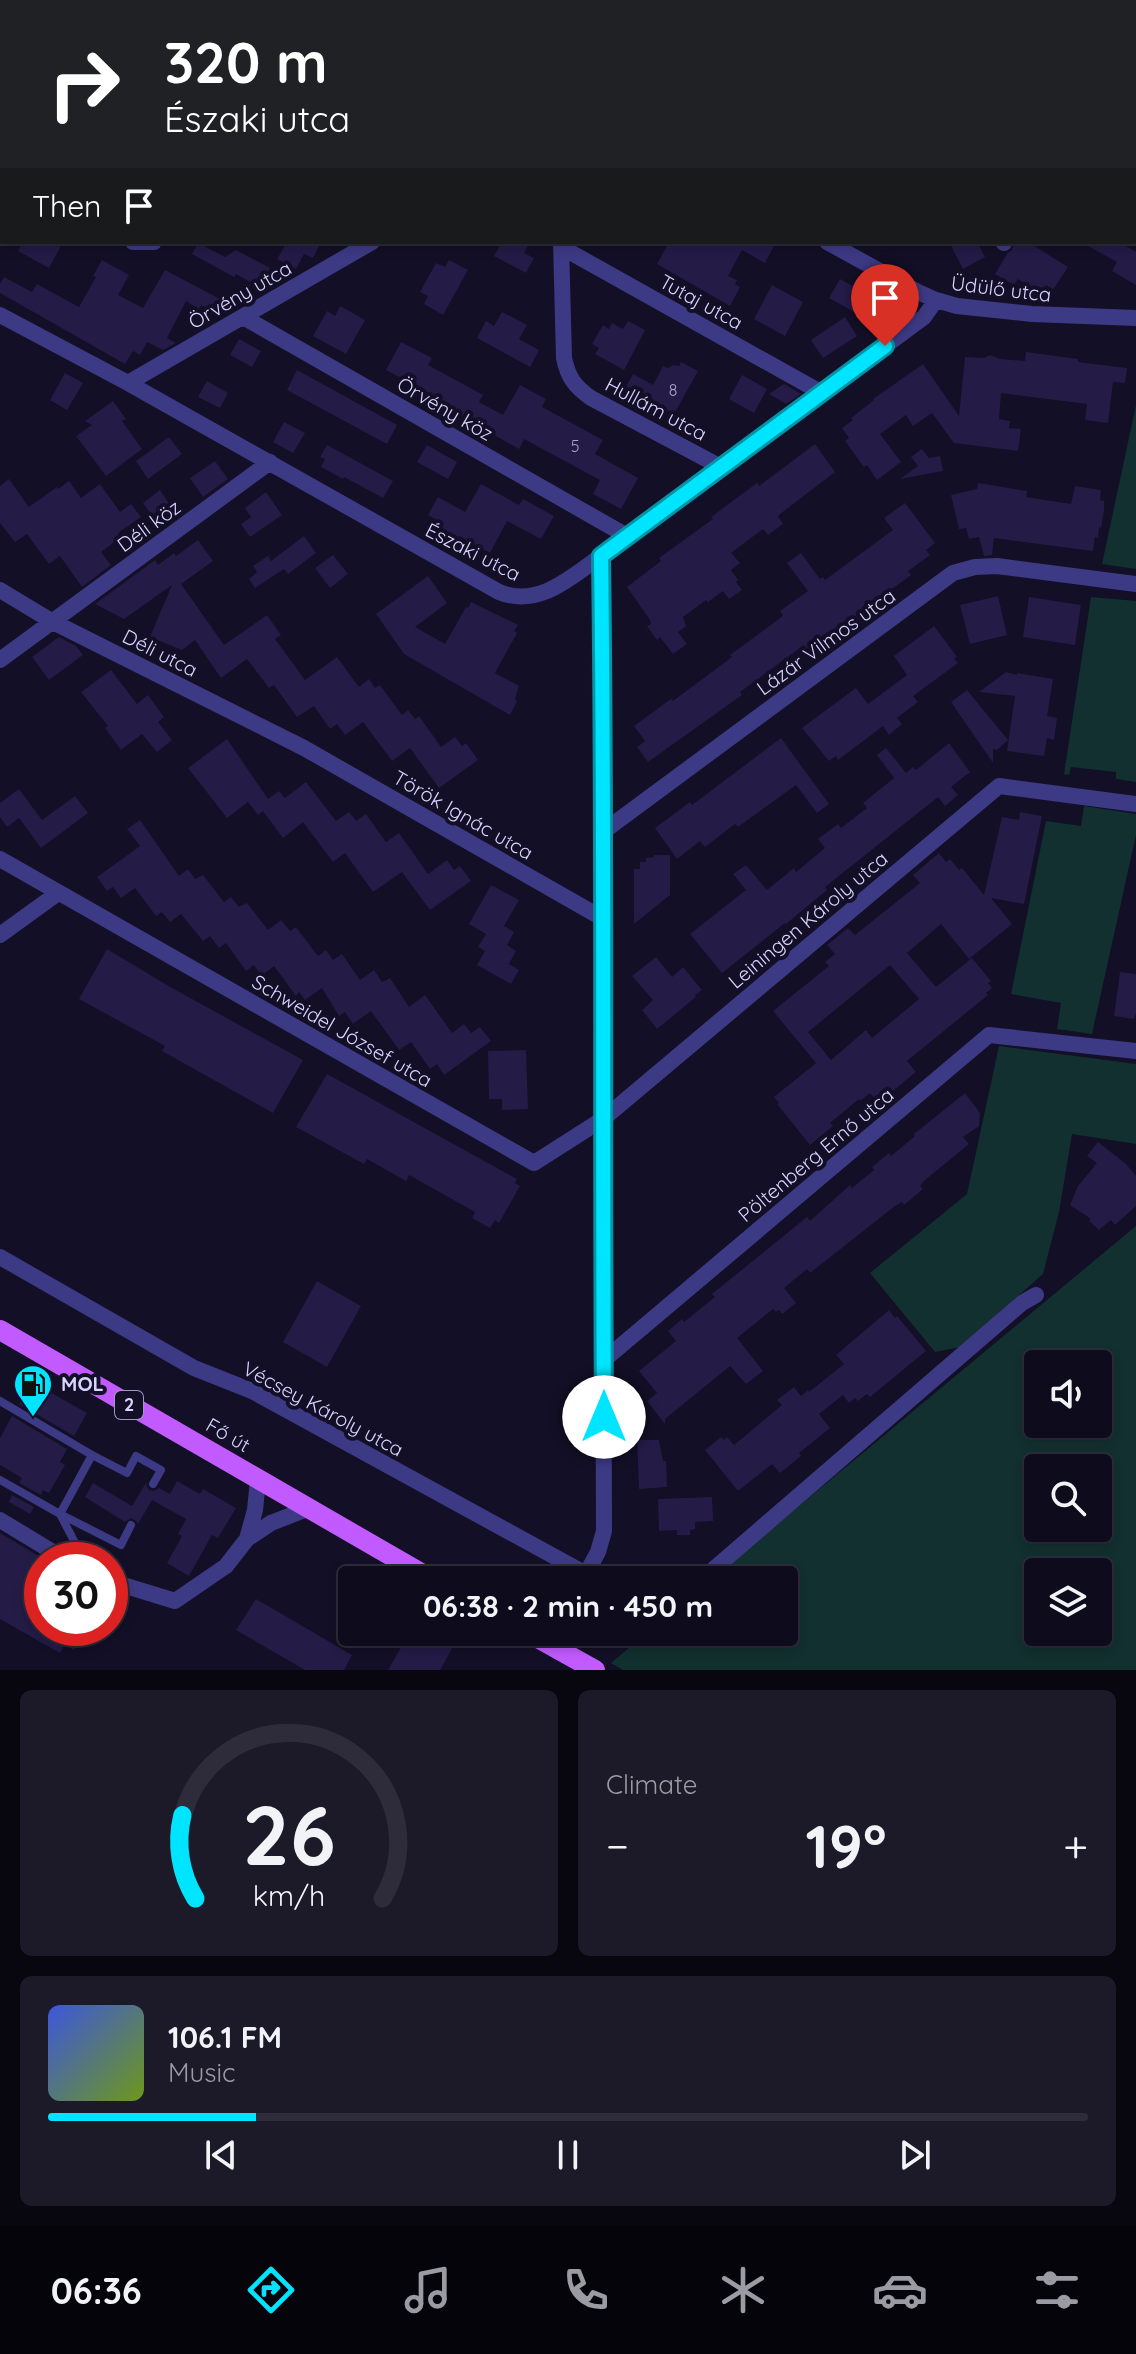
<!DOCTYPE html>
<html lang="en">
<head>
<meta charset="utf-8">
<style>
  body { margin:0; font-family:Quicksand,sans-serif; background:#1c1929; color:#f1f3f6; height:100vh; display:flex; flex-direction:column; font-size:30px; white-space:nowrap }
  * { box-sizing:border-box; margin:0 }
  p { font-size:26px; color:#9b9ba3 }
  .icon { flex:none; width:44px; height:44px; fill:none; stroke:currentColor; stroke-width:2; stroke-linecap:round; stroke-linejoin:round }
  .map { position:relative; height:1670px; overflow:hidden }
  .sheet { display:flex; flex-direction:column; gap:20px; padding:20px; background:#08060f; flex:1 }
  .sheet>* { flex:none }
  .top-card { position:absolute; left:0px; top:0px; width:1136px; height:244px; box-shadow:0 4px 12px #0003,0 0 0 2px #2e2b3b; background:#202124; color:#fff; overflow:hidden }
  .tools { position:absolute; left:1024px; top:1350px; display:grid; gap:16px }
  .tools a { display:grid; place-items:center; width:88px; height:88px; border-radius:8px; background:#0e0b1c; box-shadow:0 4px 12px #0003,0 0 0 2px #2e2b3b; font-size:40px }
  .speed { position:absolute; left:24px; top:1542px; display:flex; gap:16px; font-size:40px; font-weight:700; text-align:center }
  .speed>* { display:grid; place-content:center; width:104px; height:104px; border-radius:50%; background:#0e0b1c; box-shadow:0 4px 12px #0003,0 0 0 2px #2e2b3b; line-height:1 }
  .speed .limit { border:12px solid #d22; background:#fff; color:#111 }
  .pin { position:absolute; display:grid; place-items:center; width:68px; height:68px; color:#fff; margin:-82px -34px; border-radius:50% 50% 50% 0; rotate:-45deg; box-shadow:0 0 8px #0007 }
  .pin .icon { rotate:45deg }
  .me { position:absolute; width:88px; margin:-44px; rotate:0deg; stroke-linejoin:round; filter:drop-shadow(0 0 6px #0008) }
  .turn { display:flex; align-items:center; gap:28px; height:168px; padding:0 32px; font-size:36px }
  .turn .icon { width:104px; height:104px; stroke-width:2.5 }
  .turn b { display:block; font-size:56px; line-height:68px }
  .then { display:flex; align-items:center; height:76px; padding:0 32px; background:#0003; gap:16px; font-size:30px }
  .big { font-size:60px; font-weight:800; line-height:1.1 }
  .sheet .card { flex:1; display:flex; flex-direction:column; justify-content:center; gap:12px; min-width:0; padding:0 28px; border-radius:12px; background:#1c1929 }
  .sheet .dial { align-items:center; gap:0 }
  .dial svg { height:208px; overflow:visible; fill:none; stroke:#2e2b3b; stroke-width:7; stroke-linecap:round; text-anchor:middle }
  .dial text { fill:#f1f3f6; stroke:none }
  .song { display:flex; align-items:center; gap:24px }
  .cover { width:96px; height:96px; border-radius:12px; background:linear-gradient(135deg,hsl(230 70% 55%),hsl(80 70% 35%)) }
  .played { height:8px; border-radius:4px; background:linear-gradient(90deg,#00e5ff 20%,#2e2b3b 20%) }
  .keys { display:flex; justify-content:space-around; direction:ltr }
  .heat { display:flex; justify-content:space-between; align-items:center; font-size:44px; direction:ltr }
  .sheet .tiles { flex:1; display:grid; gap:20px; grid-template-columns:1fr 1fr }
  .card:last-child { grid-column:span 2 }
  .trip { position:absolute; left:338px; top:1566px; width:460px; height:80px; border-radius:8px; background:#0e0b1c; box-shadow:0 4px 12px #0003,0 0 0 2px #2e2b3b; font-weight:800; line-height:80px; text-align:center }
  .menu { display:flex; height:128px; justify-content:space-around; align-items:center; background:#06040b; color:#9b9ba3 }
  .menu .icon { width:56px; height:56px }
  .menu .on { color:#00e5ff }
  .menu b { font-size:36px; color:#f1f3f6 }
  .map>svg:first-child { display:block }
</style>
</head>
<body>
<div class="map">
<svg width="1136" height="1670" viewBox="0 0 1136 1670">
  <rect width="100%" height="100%" fill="#130f26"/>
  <!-- green -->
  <path fill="#12302f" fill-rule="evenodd" d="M1136,405V569L1102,564Z
    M1091,597L1136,601V782L1116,779V772L1071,767L1069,775L1064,774Z
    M1084,806L1136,814V835L1092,1034L1057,1029L1061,1003L1011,994L1046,821L1081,826Z
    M999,1046L1136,1064V1144L1072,1134L1059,1212L1043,1274L960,1347L935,1352L870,1273L967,1194Z
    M1136,1226V1670H623L611,1663L648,1632H784V1580H710ZM1038,1364H1098V1424H1038ZM1038,1468H1098V1528H1038ZM1038,1572H1098V1632H1038Z"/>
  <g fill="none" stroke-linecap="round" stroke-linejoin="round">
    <!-- stream -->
    <path stroke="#0c2248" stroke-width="5" d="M561,2L564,0"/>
  </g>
  <!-- building -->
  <path fill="#241b47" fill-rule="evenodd" d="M23,242H63L49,268L18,251Z
    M283,242H311L319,246L313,258L304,254L296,269L277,259L286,244Z
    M502,242H530L524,253L534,258L526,273L494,256Z
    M669,242H776L765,263L742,250L728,276L737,280L735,284L740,287L730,306L657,264Z
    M949,242H977L985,257L963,269Z
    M1015,242H1028L1068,267L1053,290L1046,285L1041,293L1018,279L1014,285L995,274L1007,254L1012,250Z
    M1081,242H1119L1136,252V285L1112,271L1117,262Z
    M198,243L225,257L236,250L270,268L265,277L259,281L252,283L236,274L234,277L192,254Z
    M102,260L129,275L118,295L143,308L165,270L220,299L213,311L201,305L199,309L186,301L167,338L176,343L163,350L147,342L140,355L133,351L125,364L0,293V284L4,277L32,292L37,284L79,307L96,277L93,276Z
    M449,260L468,270L443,315L424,304L428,296L420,292L436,263L445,267Z
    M840,279L860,290L862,286L890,301L878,325L829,298Z
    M772,285L803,302L785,336L754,319Z
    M340,306L365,320L346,354L313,336L327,311L335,316Z
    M502,312L527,325L519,339L539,350L530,367L477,338L486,321L494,326Z
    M845,317L857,336L823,358L811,340Z
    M628,321L645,330L624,370L595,354L599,348L592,344L603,325L609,329L612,323L623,329Z
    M239,339L261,351L252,367L230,355Z
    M401,342L432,358L428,365L483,395L479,402L503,415L520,385L546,399L542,407L603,440L595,454L638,478L621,509L593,494L600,480L524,439L519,449L436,402L438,398L386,370Z
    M1026,352L1078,359V362L1127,368L1125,383L1113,382L1108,423L1085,420L1087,404L1001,393L999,419L1010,421L1009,428L1021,429L1018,451L954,443L932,413L913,426L906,415L880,434L901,462L877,480L867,465L864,467L845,441L849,438L842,428L853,420L851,418L874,400L873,399L923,364L959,416L965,357L984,358L990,355L1000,359L1025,361Z
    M681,362L698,371L674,414L644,398L642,402L623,392L633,374L653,385L663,366L668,368L673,365L679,366Z
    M297,370L397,425L387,444L287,390Z
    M65,373L83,383L67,410L50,400Z
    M742,375L767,389L754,413L729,399Z
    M207,381L228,393L220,408L198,397Z
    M784,384L801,394L786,404L769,394Z
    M113,401L126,419L122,421L142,449L106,476L76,436L92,425L85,421Z
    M284,422L305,433L293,453L273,442Z
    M169,437L182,454L148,479L136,461Z
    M815,444L835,472L780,514L778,516L783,524L768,535L763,529L731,553L740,563L731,570L738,580L736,582L742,590L729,599L723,591L708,602L706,600L683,617L686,626L678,632L687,644L673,654L660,637L657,640L647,626L651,624L650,620L627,587L661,561L659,558L713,519L711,517L757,483L759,486Z
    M327,445L393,481L383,498L344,477L343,479L321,467L325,459L320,457Z
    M427,445L457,462L448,479L417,462Z
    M922,449L929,458L940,456L943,471L900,479L918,466L911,457Z
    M215,461L228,479L203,497L190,478Z
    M9,479L29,507L57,487L58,489L69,481L81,498L100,484L120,512L131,504L141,517L118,533L121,537L101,552L111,565L82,587L60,556L49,564L27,534L15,542L0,523V486Z
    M978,483L1027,491L1026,497L1071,504L1075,486L1101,490L1100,500L1104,501V511L1101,528L1099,527L1098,538L1095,537L1093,551L994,538L992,555L984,556L979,537L969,539L966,528L959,529L951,495L977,489Z
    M481,484L519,505L523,499L554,516L541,539L507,521L490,553L459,536L457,540L435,528L439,521L428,515L438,497L465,512Z
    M160,490L170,505L153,517L143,503Z
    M266,492L282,515L250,537L241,524L251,517L245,508Z
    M905,503L935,543L926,550L930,555L908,571L911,575L865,609L867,613L863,616L866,620L829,647L823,639L808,650L804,645L740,692L742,695L648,762L637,747L645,741L634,726L671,699L673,701L732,657L730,655L783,616L780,611L808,591L787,563L801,553L820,579L823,577L825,580L893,530L884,518Z
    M304,536L316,553L288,574L284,569L255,588L249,579L257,572L253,566L268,556L271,561Z
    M198,540L213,561L181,584L224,645L267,615L281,635L275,639L305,680L337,657L359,687L369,679L375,688L380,685L402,715L408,710L415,719L419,716L441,747L455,737L462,746L466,743L478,760L439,788L410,748L392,761L363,722L345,735L337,724L330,729L314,706L297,717L274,685L269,688L247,659L221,678L195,640L182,650L150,637L172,585L124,619L95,604L155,560L158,565L174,553L176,556Z
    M333,555L348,574L330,588L315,568Z
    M428,576L447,603L415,627L445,644L466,607L468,608L471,602L518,625L514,631L517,633L495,673L519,686L515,699L517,701L510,715L404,654L376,614Z
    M998,596L1007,635L970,644L960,605Z
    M1029,597L1081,605L1075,645L1023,637Z
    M934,626L957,657L954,659L958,663L913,696L918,702L897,718L902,724L889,735L883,726L838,760L836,756L829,761L802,728L856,688L868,704L907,675L894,656Z
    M59,637L76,646L83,655L49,680L32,657Z
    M111,670L137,704L148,695L164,717L158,722L172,740L157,752L142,734L121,750L105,728L108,726L81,692Z
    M1006,672L1017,675V673L1053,679L1047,716L1057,718L1054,740L1047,738L1044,756L1007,751L1015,696L979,692Z
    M967,690L1008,740L997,750L993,749V763L951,702Z
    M781,738L829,804L817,813L796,785L738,827L735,824L705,847L700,841L677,859L655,828L690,802L692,805Z
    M227,739L268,799L279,791L285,798L306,782L336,821L349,812L356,821L366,814L386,842L399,833L428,874L447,860L454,870L460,866L471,881L430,910L402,872L373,892L345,853L333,862L303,822L283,838L263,811L258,815L248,802L227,818L188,768Z
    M949,743L970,772L951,787L958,795L945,806L938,797L825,887L827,890L786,924L785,923L722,973L690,934L746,890L733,874L746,865L767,890L794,868L796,872L825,848L818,839L838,824L841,828L867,808L863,803L894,778L877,755L886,748L906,773L913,767L916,770Z
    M19,789L42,820L75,796L88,813L41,848L19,818L7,827L0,817V803Z
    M1020,812L1042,816L1024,904L991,898L1012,924L969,959L941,924L907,953L936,987L972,958L991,981L988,983L992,988L986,993L988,995L907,1061L916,1072L878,1103L870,1093L860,1101L859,1099L830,1123L833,1126L810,1145L777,1104L779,1103L774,1097L816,1063L773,1011L829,966L825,962L835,954L827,945L848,928L855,935L920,883L913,875L939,853L946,862L950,859L959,870L962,868L984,895L1002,817L1019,820ZM890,965L919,999L872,1038L866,1030L831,1060L808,1032Z
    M140,820L179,876L188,869L195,879L203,875L224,902L231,897L239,907L247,903L268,930L281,920L290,931L296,927L318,956L326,950L333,960L342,954L360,980L374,970L382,982L390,978L409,1007L425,995L452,1033L464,1024L471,1033L480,1027L491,1041L444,1075L437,1064L430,1069L411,1042L399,1050L371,1011L353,1024L345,1012L339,1016L322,988L305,1000L299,992L296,996L274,966L261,976L254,965L246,971L226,943L219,948L210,936L203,941L181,914L170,922L162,912L156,916L135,888L121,898L113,887L107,891L97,877L140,846L127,829Z
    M654,855H670V895L634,924V869H640V862H646V858L654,857Z
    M491,885L519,900L504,926L514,932L507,945L516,951L509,964L519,970L511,984L477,965L485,951L478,947L486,934L469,924Z
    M107,949L172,988L303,1060L273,1113L162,1051L165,1046L79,999Z
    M656,957L672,977L683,967L702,990L695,995L696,997L657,1029L642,1010L653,1000L632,976Z
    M1120,972L1136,974V1013L1134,1019L1114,1016Z
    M526,1050L528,1109L502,1110V1099H489L488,1051Z
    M327,1074L517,1179L515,1183L520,1186L499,1223L495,1220L490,1228L472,1218L475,1212L409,1175L406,1181L367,1159L364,1164L296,1127Z
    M965,1093L980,1113L979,1126L963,1137L969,1144L925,1180L920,1186L923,1189L904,1205L902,1202L895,1206L810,1273L807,1269L784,1288L796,1303L782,1314L779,1310L776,1312L773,1309L737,1338L763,1371L746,1384L730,1366L665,1419V1424L647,1401L657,1393L639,1371L676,1341L668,1331L682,1319L684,1322L715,1297L712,1294L807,1217L810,1221L850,1185L852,1188L874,1170L872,1167L889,1153L891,1156L915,1136L914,1134Z
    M1098,1142L1126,1164L1136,1176V1206L1115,1225L1111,1220L1099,1230L1089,1221L1091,1219L1070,1205L1078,1186L1097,1163L1087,1156Z
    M317,1281L361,1306L327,1367L283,1342Z
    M889,1310L895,1318L897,1316L926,1351L870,1397L867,1394L858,1401L855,1398L849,1403L843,1395L819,1414L830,1428L799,1453L801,1456L780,1473L772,1464L738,1491L705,1450L721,1437L724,1440L727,1437L734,1445L782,1405L777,1400L794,1387L801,1396L808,1390L809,1392L844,1364L836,1355Z
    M32,1382L87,1413L74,1436L19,1404Z
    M12,1416L67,1449L60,1462L65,1465L49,1493L43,1490L41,1495L19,1483L22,1478L0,1465V1438Z
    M637,1440H659L663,1461H666L667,1487L639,1489Z
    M147,1481L146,1485L149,1490L154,1491L159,1488L170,1494L177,1481L200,1494L203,1489L236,1508L218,1538L212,1535L189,1576L167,1563L182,1536L178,1534L186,1519L152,1500L138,1524L136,1521L131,1518L125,1522L85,1497L93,1483L132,1506Z
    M12,1495L34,1507L30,1514L9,1502Z
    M712,1497L713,1521L695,1522V1529L690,1530V1535H677V1530L659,1531L658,1499Z
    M0,1533L42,1558V1628H87L74,1650L65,1644L60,1653L0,1619Z
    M256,1599L352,1655L344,1670H305L236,1630Z
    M410,1632H428L453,1647L440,1670H388Z"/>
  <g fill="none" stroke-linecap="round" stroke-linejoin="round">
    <!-- lane -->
    <path stroke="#3d3a85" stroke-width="8" d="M0,1401L92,1455L60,1514L84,1560
      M92,1455L127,1473L136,1456L161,1470L153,1484
      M0,1480L60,1514L121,1545L131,1525"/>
    <!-- street -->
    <path stroke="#3d3a85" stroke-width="16" d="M104,0L108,2
      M392,0L396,2
      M822,0L825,2
      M956,0L960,2
      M1041,0L1045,2
      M502,2L505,0
      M640,2L643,0
      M1134,51L1136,52
      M1134,180L1136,181
      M0,221L2,219
      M133,242H154
      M561,242L564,358C568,377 574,386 591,398L721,467
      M827,242L918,292L936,300L957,306L1032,314L1136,318
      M1003,242L1004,243
      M561,247L822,393
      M0,315L128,383L499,592C538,608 570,578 601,556L924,317L936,300
      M243,317L627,536
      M128,383L372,242
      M0,590L53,622L304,748L602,918
      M0,660L270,462
      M604,831L953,573L975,567L997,566L1136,584
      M0,859L534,1163L603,1119L999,786L1136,804
      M0,935L58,893
      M0,1257L194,1368L252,1391L597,1580
      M604,1360L989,1035L1136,1051
      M0,1520L66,1560
      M247,1539L255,1510L258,1480
      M586,1574L598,1552L604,1531L602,918L604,831L601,556
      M701,1580L1022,1303L1036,1295
      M110,1581L175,1601L226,1566L247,1539L271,1523L307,1509"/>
    <!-- primary -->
    <path stroke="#c25bff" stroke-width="20" d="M0,1330L433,1580
      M527,1632L595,1670"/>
  </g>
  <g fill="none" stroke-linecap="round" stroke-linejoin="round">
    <defs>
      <path id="route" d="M604,1417C602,1130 605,843 601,556L885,346"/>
    </defs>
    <!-- route casing -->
    <use href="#route" stroke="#0095a6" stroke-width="20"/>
    <!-- route -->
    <use href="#route" stroke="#00e5ff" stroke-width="14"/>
  </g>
  <!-- icons -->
  <defs>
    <symbol id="fuel-pin" viewBox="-11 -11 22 30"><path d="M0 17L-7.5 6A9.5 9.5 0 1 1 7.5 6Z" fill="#00e5ff" stroke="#130f26"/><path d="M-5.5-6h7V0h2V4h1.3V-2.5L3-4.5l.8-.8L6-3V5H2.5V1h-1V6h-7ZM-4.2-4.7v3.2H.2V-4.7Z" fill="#111"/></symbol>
  </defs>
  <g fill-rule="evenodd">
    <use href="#fuel-pin" x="11" y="1362" width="44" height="60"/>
  </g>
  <g text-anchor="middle" stroke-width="8" stroke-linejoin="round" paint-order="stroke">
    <!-- number labels -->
    <g font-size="16" fill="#aca6d1">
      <text x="673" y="396">8</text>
      <text x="575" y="452">5</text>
    </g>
    <!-- shield labels -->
    <rect fill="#130f26" stroke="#9e99be" stroke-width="2" x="115" y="1391" width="28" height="28" rx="6"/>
    <g font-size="18" font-weight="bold" fill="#d9d4ff">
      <text x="129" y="1411">2</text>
    </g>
    <!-- street labels -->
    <g font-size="20" fill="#d9d4ff" stroke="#130f26">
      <text transform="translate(1001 289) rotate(7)" y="7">Üdülő utca</text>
      <text transform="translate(240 295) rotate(-30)" y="7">Örvény utca</text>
      <text transform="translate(701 302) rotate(29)" y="7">Tutaj utca</text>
      <text transform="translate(445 409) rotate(30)" y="7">Örvény köz</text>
      <text transform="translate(656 409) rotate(28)" y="7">Hullám utca</text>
      <text transform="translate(149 526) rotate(-36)" y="7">Déli köz</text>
      <text transform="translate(473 552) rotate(27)" y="7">Északi utca</text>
      <text transform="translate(826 642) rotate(-36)" y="7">Lázár Vilmos utca</text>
      <text transform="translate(160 653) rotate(27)" y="7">Déli utca</text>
      <text transform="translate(463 815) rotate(30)" y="7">Török Ignác utca</text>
      <text transform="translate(808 920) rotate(-40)" y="7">Leiningen Károly utca</text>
      <text transform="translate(342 1031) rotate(30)" y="7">Schweidel József utca</text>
      <text transform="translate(816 1155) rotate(-40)" y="7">Pöltenberg Ernő utca</text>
      <text transform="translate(323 1409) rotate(28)" y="7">Vécsey Károly utca</text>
      <text transform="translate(228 1435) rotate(30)" y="7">Fő út</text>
    </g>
    <!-- poi labels -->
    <g font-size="20" font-weight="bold" fill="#d9d4ff" stroke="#130f26" text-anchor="start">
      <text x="61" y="1391">MOL</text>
    </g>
  </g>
</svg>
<div class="tools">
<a><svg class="icon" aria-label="sound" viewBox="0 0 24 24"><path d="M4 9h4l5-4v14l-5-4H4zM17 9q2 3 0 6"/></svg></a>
<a><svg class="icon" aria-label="search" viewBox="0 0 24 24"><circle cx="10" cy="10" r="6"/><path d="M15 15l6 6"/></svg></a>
<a><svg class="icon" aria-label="layers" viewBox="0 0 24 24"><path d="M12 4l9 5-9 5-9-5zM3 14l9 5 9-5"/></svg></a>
</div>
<div class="speed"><div class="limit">30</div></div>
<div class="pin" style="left:885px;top:346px;background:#d93025"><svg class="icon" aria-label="arrive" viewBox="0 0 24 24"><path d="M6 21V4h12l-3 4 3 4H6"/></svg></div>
<svg class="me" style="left:604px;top:1417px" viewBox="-20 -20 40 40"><circle r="19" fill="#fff"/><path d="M0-13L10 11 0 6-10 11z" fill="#00e5ff"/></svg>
<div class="trip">06:38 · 2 min · 450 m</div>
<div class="top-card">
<div class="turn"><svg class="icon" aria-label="right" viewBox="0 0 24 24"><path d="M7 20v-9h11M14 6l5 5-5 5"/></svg><div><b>320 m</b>Északi utca</div></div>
<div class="then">Then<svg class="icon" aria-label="arrive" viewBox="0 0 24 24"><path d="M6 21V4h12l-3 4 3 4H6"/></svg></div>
</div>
</div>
<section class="sheet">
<div class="tiles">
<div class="card dial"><svg viewBox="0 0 100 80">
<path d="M14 69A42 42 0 1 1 86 69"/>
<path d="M14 69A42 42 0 0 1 9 37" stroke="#00e5ff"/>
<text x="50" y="56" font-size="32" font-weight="700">26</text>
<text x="50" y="72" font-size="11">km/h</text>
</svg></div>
<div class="card"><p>Climate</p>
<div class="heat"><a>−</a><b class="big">19°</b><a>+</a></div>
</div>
<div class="card">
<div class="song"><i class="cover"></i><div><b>106.1 FM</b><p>Music</p></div></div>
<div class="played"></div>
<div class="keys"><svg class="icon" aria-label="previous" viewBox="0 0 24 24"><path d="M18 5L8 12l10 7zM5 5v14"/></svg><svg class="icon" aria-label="pause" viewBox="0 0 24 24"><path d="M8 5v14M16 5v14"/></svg><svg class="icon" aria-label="next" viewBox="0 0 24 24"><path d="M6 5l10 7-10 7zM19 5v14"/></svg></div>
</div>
</div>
</section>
<nav class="menu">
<b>06:36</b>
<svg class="icon on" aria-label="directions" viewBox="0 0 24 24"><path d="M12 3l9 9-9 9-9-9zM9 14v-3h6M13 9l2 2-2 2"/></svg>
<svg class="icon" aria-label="music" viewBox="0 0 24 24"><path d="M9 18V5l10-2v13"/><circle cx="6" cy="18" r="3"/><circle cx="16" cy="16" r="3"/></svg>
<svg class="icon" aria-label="phone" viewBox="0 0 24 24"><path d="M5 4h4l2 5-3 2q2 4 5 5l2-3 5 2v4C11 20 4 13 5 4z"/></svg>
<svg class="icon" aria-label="climate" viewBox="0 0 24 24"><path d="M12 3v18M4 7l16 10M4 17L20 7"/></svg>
<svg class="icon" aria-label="car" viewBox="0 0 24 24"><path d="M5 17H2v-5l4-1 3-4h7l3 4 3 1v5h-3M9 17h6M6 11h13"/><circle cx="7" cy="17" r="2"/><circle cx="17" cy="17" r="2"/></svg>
<svg class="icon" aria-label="filters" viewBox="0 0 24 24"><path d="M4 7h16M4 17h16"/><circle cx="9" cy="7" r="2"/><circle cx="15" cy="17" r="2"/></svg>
</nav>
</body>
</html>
